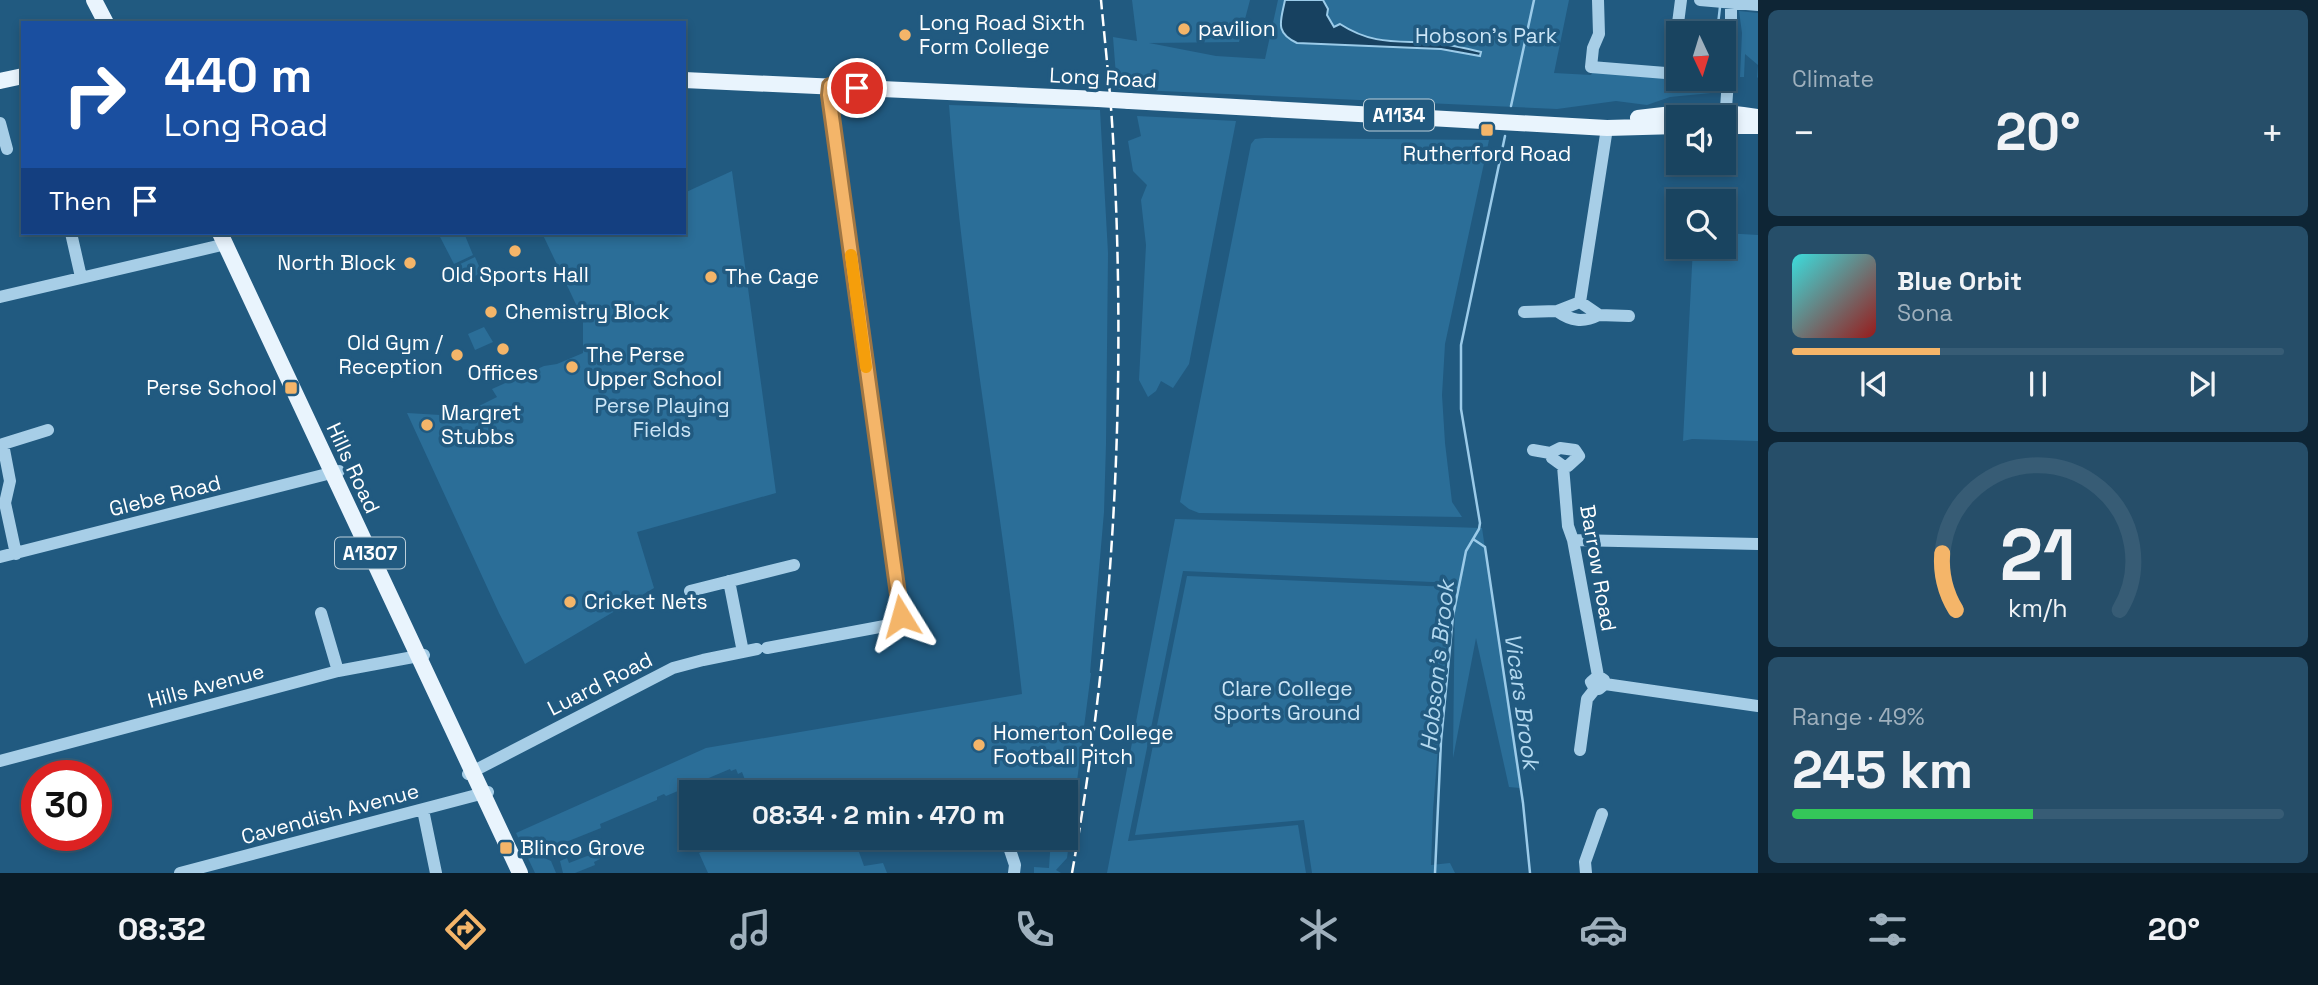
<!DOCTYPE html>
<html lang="en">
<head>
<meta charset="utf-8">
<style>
  body { margin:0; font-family:"Space Grotesk",sans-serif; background:#264e69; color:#f1f3f6; height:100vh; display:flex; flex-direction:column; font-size:26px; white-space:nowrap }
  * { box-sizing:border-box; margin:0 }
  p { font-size:23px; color:#9fb0bd }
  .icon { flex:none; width:38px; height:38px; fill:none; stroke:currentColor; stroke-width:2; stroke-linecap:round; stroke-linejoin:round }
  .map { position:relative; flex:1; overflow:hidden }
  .drawer { display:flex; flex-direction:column; gap:10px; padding:10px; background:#0e2535; width:560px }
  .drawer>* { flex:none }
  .hud { position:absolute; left:21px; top:21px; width:665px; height:214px; border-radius:0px; box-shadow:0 4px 10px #0003,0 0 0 2px #375c75; background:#1a4fa0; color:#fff; overflow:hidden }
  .needle { width:46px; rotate:176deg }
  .buttons { position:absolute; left:1666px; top:21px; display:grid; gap:14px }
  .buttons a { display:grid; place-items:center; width:70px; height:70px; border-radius:0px; background:#194460; box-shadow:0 4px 10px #0003,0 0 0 2px #375c75; font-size:35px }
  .speed { position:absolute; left:21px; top:760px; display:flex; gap:14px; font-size:35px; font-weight:700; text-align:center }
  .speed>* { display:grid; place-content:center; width:91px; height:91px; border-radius:50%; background:#194460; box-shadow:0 4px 10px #0003,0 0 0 2px #375c75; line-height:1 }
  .speed .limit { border:10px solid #d22; background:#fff; color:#111 }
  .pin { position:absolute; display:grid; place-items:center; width:60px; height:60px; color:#fff; margin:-30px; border:4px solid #fff; border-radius:50%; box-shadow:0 2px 7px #0007 }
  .me { position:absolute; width:77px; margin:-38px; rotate:352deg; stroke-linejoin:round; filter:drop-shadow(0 0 5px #0008) }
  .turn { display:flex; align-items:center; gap:24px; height:147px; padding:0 28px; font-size:32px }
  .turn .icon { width:91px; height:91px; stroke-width:2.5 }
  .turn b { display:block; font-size:49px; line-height:60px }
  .then { display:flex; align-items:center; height:66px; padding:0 28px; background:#0003; gap:14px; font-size:26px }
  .big { font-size:52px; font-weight:700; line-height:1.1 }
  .drawer .tile { flex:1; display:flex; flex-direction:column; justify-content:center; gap:10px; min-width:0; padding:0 24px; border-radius:10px; background:#264e69 }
  .drawer .dial { align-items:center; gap:0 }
  .dial svg { height:182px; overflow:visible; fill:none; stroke:#375c75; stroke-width:7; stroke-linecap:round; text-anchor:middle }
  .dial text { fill:#f1f3f6; stroke:none }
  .song { display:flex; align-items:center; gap:21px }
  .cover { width:84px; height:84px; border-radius:10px; background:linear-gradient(135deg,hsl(180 70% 55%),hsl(0 70% 35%)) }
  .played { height:7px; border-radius:4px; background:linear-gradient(90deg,#f4b569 30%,#375c75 30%) }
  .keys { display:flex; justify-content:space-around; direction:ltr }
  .heat { display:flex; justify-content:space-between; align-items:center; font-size:38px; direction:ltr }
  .charge { height:10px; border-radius:5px; background:linear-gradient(90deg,#34c759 49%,#375c75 0) }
  .trip { position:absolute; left:679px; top:780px; width:399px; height:70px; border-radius:0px; background:#194460; box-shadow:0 4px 10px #0003,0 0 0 2px #375c75; font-weight:700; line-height:70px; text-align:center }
  .tabs { display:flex; height:112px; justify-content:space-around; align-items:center; background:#0a1b26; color:#9fb0bd }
  .tabs .icon { width:49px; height:49px }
  .tabs .current { color:#f4b569 }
  .tabs b { font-size:32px; color:#f1f3f6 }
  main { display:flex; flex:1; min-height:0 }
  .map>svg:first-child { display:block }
</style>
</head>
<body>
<main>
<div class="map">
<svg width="1758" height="873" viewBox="0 0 1758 873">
  <rect width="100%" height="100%" fill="#215a80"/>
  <!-- green -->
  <path fill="#2b6e98" d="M1132,0H1250L1239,42L1149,43L1216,56L1265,59L1278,0H1569L1554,73L1591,75L1593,71L1710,81L1711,93L1670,97L1647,105L1616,101L1557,109L1117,89L1113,37L1137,41Z
    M1739,11L1758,13V77L1757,78L1758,65L1745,54L1744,77H1740L1742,33Z
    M949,105L1100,110L1108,253L1106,444L1104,512L1090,673H1091L1067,858L1056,870L1061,873H1034V867L1049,868L1051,838H1066V793H750L742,772L738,774L736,769L731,771L730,769L666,796L664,794L657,797V800L600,824L601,828L561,844L564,851L553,856L542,851L540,856L551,861L556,873H535L516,833L706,748L1022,694C1001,498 963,303 949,105Z
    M1137,116L1236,121L1189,364L1173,388L1161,381L1156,391L1148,397L1139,380L1146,245L1141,200L1147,185L1133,171L1128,141L1141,136Z
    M1264,138L1489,140L1445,344L1442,395L1445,443L1452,502L1462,517L1199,513L1189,509L1180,502L1251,144L1255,139Z
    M732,171L776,493L637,532L654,588L525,664L499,613L407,413L440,415L445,406L469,411L497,397L492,389L544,366L557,364L583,353V319L542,233H684V193Z
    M438,233H464L473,255L454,264Z
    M1724,233L1758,235V441L1692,439L1683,441L1693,247H1724Z
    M475,257L482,273L463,281L456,266Z
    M484,327L493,342L475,350L468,334Z
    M1175,519L1482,528L1520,788L1509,787L1476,638L1453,758L1455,583L1183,571L1128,841L1298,825L1306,873H1107Z
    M1187,576L1451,587L1433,810L1431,865L1450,863L1455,873H1312L1304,820L1135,835Z
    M702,838H854L864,866L883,863L887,873H708L699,853L706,850Z
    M608,848L611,855L604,858L602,853L598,854L600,859L594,862L595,865L575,873H563L560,861L567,858L569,863Z"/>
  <!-- water -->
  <path fill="#174160" stroke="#9bcbe9" stroke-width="2" d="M1285,0H1323L1328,9L1327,15L1334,27L1340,24C1377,48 1404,39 1443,44C1456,46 1469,49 1481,52L1480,56L1441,49L1297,43C1274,32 1281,21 1285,0Z"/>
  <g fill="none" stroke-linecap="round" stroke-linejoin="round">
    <!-- stream -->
    <path stroke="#9bcbe9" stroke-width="2.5" d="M1717,33L1720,7
      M1511,106L1534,0
      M1473,539L1485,547L1523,803L1530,873
      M1435,873L1441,741L1453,616L1466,551L1479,529L1480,523L1461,409V345L1505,136"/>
    <!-- minor -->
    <path stroke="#a7cee7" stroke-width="12" d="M1598,0L1599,34L1593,48L1591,67L1678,74
      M1681,0L1677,31L1696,33
      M1700,0L1758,5
      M1675,74L1678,55
      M1725,122L1731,38V0
      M0,123L7,149
      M71,233L81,277
      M0,297L226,244
      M1580,302L1607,128
      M1580,302L1599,315C1583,323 1571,321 1557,311Z
      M1524,312L1557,311
      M1599,315L1629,316
      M1560,448L1575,450L1579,456L1568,466H1563L1552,458L1550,453Z
      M1533,450L1550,453
      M1563,466L1568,526L1573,540L1598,676
      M1573,540L1758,544
      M16,554L5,503L10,481L3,444L48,430
      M0,557L339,471
      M729,581L743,652
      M690,591L794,565
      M321,613L338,671
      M767,648L890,625L895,623L901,616L830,86
      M1605,684L1758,706
      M1580,750L1587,699L1595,689H1599L1605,684L1604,680L1598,676L1591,682L1595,689
      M0,761L338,671L424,655
      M468,774L673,668L703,660L757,649
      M423,810L436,873
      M1006,838L1015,865L1014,873
      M180,873L488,792
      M1586,873L1585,862L1602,814"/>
    <!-- major -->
    <path stroke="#e9f4fd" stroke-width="16" d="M94,0L106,23
      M684,80L1098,99
      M0,81L23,76
      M1129,101L1607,128L1678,126
      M1638,118C1681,112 1714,110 1758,117
      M1724,126H1758
      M220,233L520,873"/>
    <!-- rail -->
    <path stroke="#fff" stroke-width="2.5" stroke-dasharray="12 5" stroke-linecap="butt" d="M1072,873C1114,638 1126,398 1114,159C1112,106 1106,53 1101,0"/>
    <!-- major-bridge -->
    <path stroke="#e9f4fd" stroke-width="16" d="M1098,99L1129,101"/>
  </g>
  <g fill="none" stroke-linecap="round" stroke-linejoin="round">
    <defs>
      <path id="route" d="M857,88L830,86L829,95L901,616"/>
    </defs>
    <!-- route casing -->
    <use href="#route" stroke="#9f7644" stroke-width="18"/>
    <!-- route -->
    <use href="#route" stroke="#f4b569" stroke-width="12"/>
    <!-- slow -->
    <path stroke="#f59e0b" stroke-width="12" d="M851,255L866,367"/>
  </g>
  <!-- markers -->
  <g fill="#f4b569" stroke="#215a80" stroke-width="2.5">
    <circle cx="1184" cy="29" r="7"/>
    <circle cx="905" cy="35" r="7"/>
    <rect x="1480" y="123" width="14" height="14" rx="3.5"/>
    <circle cx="515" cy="251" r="7"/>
    <circle cx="410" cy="263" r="7"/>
    <circle cx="711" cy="277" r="7"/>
    <circle cx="491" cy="312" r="7"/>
    <circle cx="503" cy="349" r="7"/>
    <circle cx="457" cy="355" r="7"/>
    <circle cx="572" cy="367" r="7"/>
    <rect x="284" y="381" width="14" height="14" rx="3.5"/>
    <circle cx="427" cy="425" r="7"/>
    <circle cx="570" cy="602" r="7"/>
    <circle cx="979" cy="745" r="7"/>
    <rect x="499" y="841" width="14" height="14" rx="3.5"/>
  </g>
  <g text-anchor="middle" stroke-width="7" stroke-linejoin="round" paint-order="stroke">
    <!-- shield labels -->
    <g fill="#215a80" stroke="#bcced9" stroke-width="2">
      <rect x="1364" y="99.5" width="70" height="31" rx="5"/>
      <rect x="335" y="537.5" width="70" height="31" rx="5"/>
    </g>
    <g font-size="19" font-weight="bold" fill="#fff">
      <text x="1399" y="122">A1134</text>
      <text x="370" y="560">A1307</text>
    </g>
    <!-- poi labels -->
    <g font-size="21" fill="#fff" stroke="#215a80" text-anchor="start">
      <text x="919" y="30">Long Road Sixth<tspan x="919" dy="24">Form College</tspan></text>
      <text x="1198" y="36">pavilion</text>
      <text x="1487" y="161" text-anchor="middle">Rutherford Road</text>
      <text x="396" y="270" text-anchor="end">North Block</text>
      <text x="515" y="282" text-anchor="middle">Old Sports Hall</text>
      <text x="725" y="284">The Cage</text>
      <text x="505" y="319">Chemistry Block</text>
      <text x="443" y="350" text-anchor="end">Old Gym /<tspan x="443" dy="24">Reception</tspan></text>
      <text x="586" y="362">The Perse<tspan x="586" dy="24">Upper School</tspan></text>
      <text x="503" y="380" text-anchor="middle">Offices</text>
      <text x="277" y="395" text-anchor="end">Perse School</text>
      <text x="441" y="420">Margret<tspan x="441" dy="24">Stubbs</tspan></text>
      <text x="584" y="609">Cricket Nets</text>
      <text x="993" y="740">Homerton College<tspan x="993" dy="24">Football Pitch</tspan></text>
      <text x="520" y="855">Blinco Grove</text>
    </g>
    <!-- park labels -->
    <g font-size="21" fill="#cbe5f6" stroke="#215a80">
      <text x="1486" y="43">Hobson's Park</text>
      <text x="662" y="413">Perse Playing<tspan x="662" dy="24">Fields</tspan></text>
      <text x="1287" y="696">Clare College<tspan x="1287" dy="24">Sports Ground</tspan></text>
    </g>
    <!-- street labels -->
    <g font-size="21" fill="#fff" stroke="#215a80">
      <text transform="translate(1103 78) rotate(3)" y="7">Long Road</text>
      <text transform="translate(353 468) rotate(65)" y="7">Hills Road</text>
      <text transform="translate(165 496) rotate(-14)" y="7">Glebe Road</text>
      <text transform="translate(1598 568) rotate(80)" y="7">Barrow Road</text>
      <text transform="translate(600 684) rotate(-27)" y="7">Luard Road</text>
      <text transform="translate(206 686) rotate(-15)" y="7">Hills Avenue</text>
      <text transform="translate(330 814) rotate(-15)" y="7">Cavendish Avenue</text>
    </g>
    <!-- water labels -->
    <g font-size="23" font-style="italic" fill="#b2d8ef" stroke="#215a80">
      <text transform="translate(1437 666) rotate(-84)" y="8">Hobson's Brook</text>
      <text transform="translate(1522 701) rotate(82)" y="8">Vicars Brook</text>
    </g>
  </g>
</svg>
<div class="buttons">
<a><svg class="needle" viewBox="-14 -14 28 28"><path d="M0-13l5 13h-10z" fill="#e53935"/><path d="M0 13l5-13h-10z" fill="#9fb0bd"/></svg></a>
<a><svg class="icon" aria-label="sound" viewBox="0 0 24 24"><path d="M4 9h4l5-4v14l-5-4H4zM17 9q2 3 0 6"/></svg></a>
<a><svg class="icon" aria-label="search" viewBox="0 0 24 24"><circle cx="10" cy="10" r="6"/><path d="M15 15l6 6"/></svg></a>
</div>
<div class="speed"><div class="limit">30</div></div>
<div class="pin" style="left:857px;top:88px;background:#d93025"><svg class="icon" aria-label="arrive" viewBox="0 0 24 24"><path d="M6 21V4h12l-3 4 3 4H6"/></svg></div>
<svg class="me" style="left:901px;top:616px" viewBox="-20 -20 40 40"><path d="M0-17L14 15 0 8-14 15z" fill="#f4b569" stroke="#fff" stroke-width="4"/></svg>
<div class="trip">08:34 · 2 min · 470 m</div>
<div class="hud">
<div class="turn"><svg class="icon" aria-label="right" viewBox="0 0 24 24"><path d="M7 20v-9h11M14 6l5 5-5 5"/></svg><div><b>440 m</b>Long Road</div></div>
<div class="then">Then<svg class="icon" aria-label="arrive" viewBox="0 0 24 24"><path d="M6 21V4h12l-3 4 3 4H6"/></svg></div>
</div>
</div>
<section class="drawer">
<div class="tile"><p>Climate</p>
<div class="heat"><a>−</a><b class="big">20°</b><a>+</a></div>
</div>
<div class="tile">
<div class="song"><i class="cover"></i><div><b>Blue Orbit</b><p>Sona</p></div></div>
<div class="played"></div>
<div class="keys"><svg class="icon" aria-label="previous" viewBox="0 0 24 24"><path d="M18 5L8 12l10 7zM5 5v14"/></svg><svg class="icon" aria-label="pause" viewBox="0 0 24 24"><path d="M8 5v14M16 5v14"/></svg><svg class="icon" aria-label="next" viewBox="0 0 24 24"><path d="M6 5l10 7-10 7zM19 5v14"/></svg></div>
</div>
<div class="tile dial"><svg viewBox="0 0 100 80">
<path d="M14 69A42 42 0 1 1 86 69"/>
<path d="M14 69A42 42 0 0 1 8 44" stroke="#f4b569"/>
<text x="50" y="56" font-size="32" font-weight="700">21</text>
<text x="50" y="72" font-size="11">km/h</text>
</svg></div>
<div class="tile"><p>Range · 49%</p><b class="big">245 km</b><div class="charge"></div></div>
</section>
</main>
<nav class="tabs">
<b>08:32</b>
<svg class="icon current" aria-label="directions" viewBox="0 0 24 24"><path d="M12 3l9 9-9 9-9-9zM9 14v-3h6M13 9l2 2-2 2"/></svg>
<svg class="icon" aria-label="music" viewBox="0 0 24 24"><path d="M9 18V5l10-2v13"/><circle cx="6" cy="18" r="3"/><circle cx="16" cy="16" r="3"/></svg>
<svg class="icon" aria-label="phone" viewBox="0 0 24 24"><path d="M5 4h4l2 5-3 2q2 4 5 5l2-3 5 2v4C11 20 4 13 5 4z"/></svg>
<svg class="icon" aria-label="climate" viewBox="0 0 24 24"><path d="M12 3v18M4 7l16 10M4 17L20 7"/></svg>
<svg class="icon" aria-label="car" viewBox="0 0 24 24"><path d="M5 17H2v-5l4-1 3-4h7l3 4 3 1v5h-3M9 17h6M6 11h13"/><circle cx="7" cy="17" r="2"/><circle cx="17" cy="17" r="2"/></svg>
<svg class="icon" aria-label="filters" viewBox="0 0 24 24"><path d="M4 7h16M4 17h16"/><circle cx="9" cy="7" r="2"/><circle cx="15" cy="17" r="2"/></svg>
<b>20°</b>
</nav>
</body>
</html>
